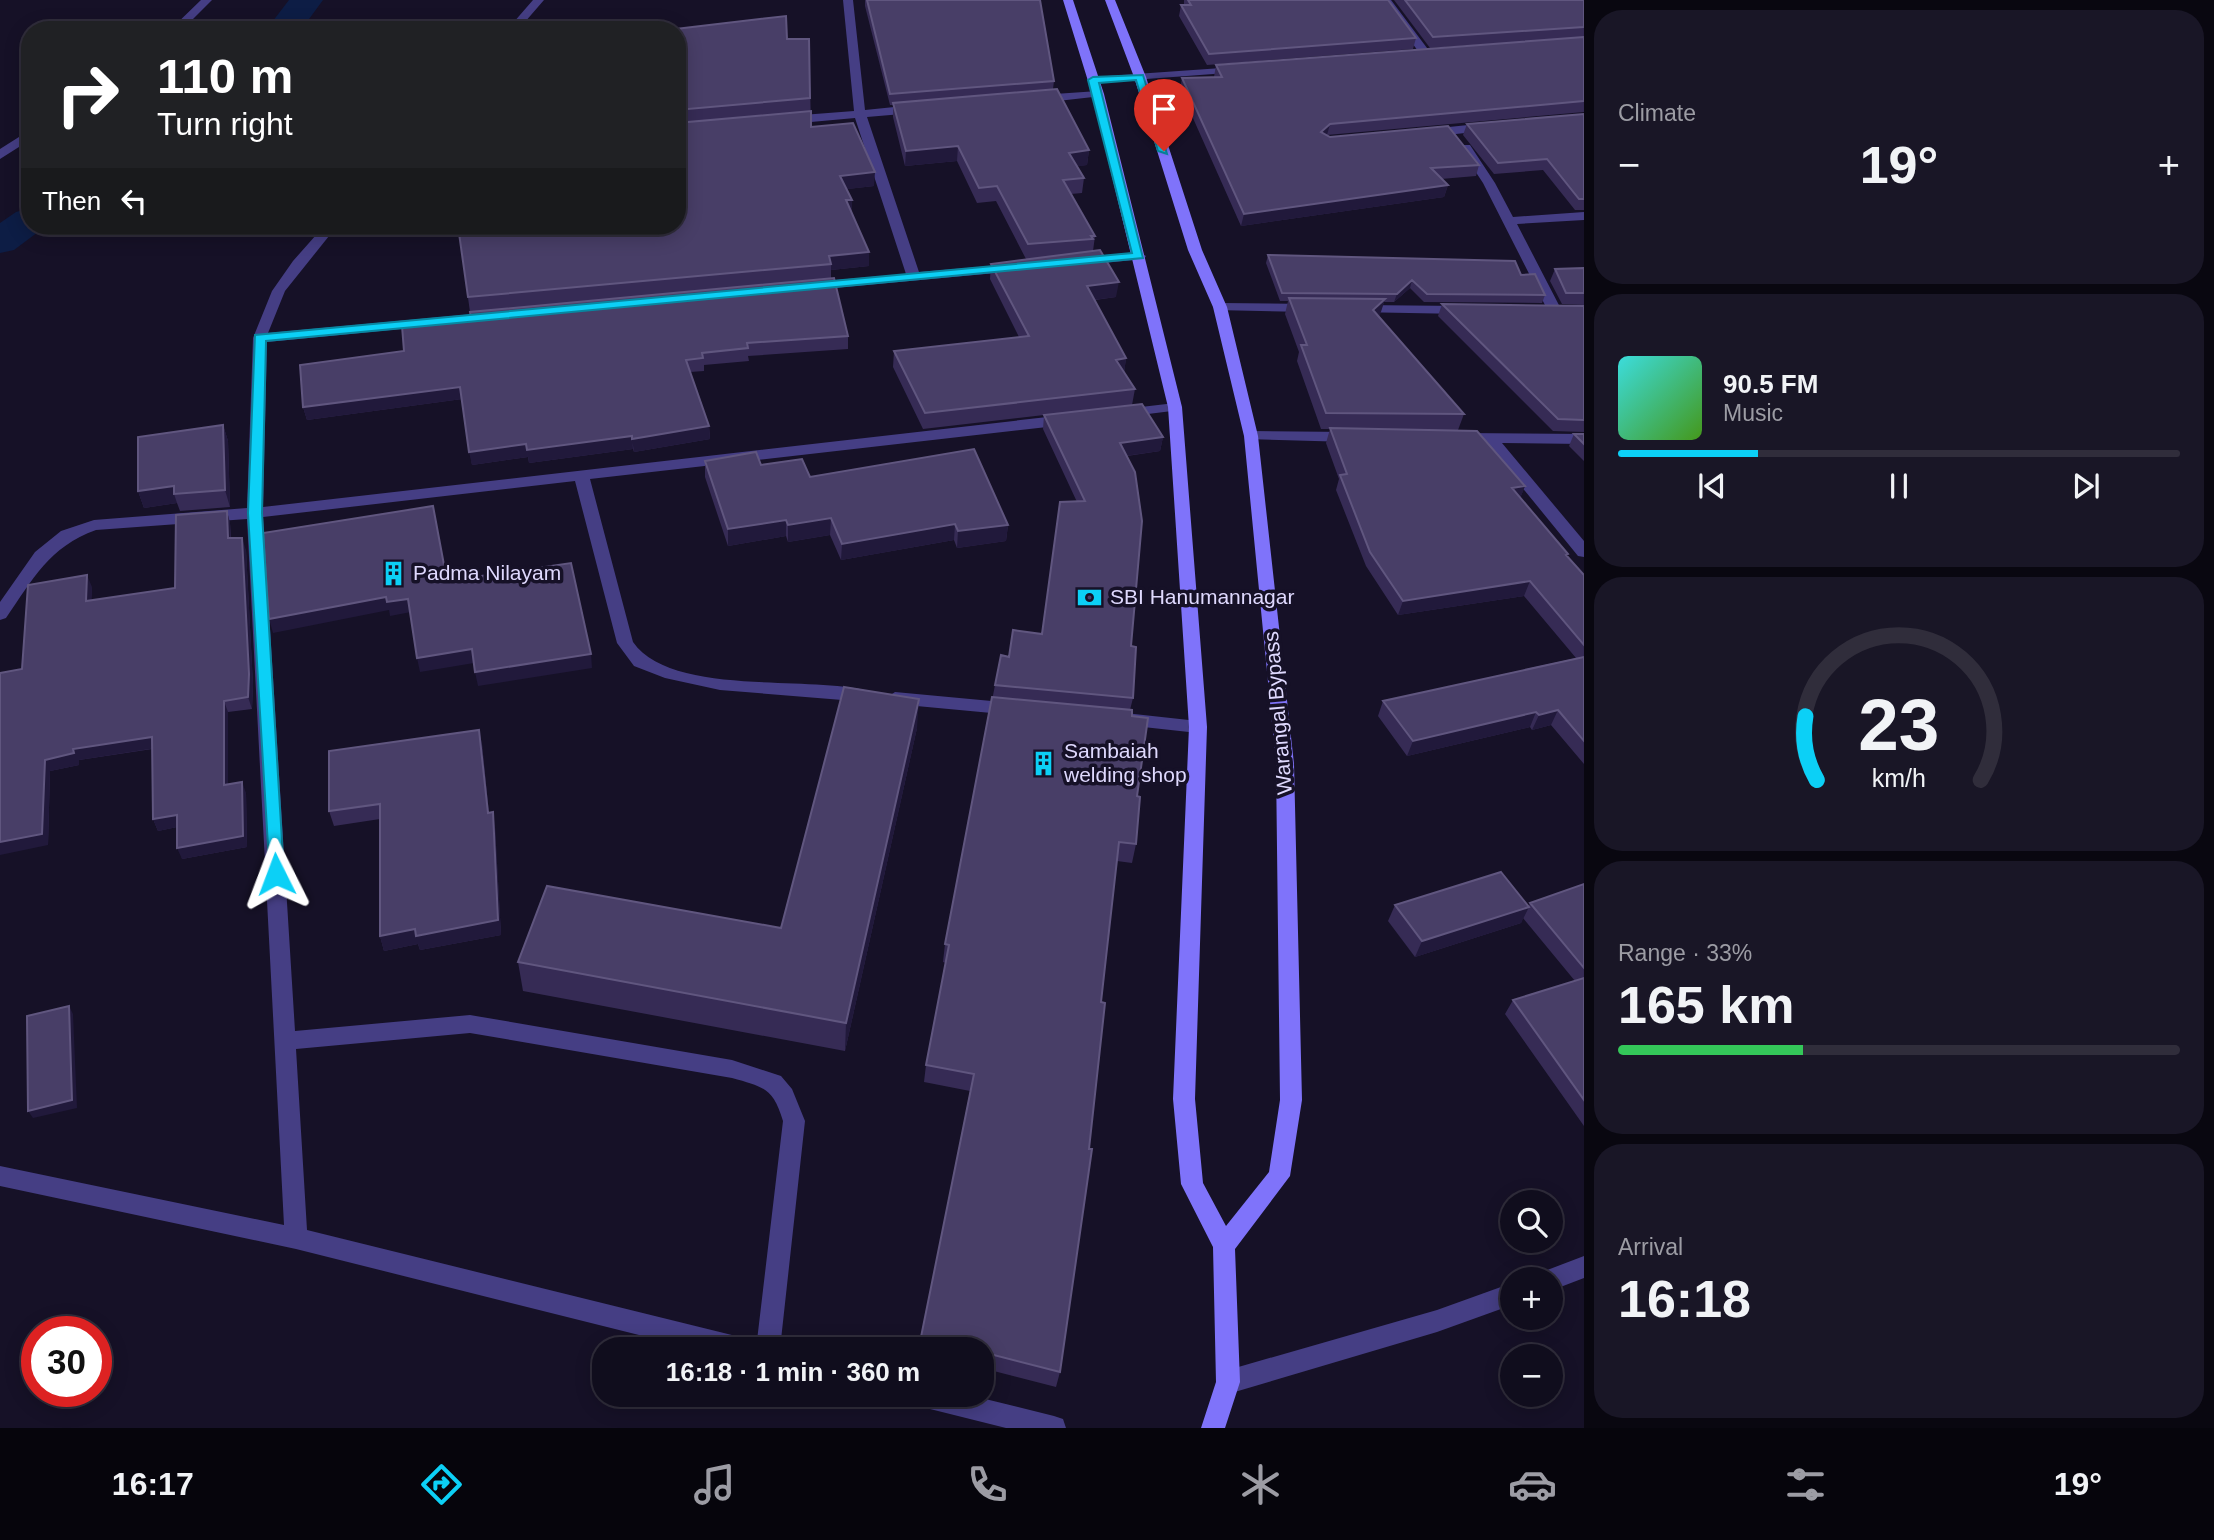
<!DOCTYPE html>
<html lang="en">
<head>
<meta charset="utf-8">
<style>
  body { margin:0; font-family:Helvetica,sans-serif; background:#191626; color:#f1f3f6; height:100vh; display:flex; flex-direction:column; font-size:26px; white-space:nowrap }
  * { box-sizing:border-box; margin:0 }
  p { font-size:23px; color:#9c9ca4 }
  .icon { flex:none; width:38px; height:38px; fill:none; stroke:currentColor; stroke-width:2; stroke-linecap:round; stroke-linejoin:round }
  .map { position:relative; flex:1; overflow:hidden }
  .side { display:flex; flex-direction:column; gap:10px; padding:10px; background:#090710; width:630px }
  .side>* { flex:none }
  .top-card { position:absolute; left:21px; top:21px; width:665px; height:214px; border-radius:28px; box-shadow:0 4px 18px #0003,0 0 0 2px #302d3b; background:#202124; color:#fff; overflow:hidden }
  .fabs { position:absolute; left:1500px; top:1190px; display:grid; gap:14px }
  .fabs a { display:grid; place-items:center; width:63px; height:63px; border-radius:50%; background:#100d1d; box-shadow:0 4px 18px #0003,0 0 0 2px #302d3b; font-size:35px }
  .speed { position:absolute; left:21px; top:1316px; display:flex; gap:14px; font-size:35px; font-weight:700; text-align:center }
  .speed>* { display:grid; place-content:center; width:91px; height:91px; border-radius:50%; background:#100d1d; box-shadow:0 4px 18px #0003,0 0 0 2px #302d3b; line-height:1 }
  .speed .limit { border:10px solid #d22; background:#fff; color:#111 }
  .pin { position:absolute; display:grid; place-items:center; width:60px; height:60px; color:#fff; margin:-72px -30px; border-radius:50% 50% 50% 0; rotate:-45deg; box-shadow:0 0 7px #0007 }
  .pin .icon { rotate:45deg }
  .me { position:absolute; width:77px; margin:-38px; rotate:357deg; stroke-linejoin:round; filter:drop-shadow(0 0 5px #0008) }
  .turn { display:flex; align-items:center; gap:24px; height:147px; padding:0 21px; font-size:32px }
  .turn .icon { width:91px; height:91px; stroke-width:2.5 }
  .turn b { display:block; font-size:49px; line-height:60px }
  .then { display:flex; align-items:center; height:66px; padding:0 21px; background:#0003; gap:14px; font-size:26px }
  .big { font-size:52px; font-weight:600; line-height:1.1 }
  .side .tile { flex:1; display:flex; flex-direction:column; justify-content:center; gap:10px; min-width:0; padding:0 24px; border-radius:28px; background:#191626 }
  .side .dial { align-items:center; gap:0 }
  .dial svg { height:182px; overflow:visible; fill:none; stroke:#302d3b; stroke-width:7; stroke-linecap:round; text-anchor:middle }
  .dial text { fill:#f1f3f6; stroke:none }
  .song { display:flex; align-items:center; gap:21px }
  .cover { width:84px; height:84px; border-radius:10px; background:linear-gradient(135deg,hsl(180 70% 55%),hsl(100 70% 35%)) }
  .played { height:7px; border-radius:4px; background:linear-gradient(90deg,#0cd0f6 25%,#302d3b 25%) }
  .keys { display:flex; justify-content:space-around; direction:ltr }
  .heat { display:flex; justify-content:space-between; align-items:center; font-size:38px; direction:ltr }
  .charge { height:10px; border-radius:5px; background:linear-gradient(90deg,#34c759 33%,#302d3b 0) }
  .trip { position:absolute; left:592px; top:1337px; width:402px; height:70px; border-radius:28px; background:#100d1d; box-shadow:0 4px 18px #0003,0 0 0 2px #302d3b; font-weight:600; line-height:70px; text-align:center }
  .menu { display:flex; height:112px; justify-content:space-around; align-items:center; background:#06050c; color:#9c9ca4 }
  .menu .icon { width:49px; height:49px }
  .menu .on { color:#0cd0f6 }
  .menu b { font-size:32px; color:#f1f3f6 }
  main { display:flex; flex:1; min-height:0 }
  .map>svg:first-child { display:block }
</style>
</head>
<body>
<main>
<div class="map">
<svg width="1584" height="1428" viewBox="0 0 1584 1428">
  <rect width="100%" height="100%" fill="#161127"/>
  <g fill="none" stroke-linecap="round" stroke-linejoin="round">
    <!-- canal -->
    <path fill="#0d1d45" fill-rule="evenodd" d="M289,0H323L301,30H266Z
      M30,208V226H46L14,250L0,253V223L16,212Z"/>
    <!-- minor -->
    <path fill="#453e84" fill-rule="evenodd" d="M201,0H212L182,30H170Z
      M533,0H544L518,30H507Z
      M843,0H853L865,110L914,105L920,109L914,113L867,117L919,272L1014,264L1019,265V271L812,290L805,286L812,282L906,274L855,118L789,124L783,120L789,116L854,111Z
      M1381,0H1391L1433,56L1431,58H1423Z
      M1236,67L1242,70L1240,72L1093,83L1087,80L1093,77Z
      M1098,91L1104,94L1102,96L1040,103L1034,99L1040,95Z
      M1488,123L1492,124V130L1429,137L1423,133L1429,129Z
      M30,130V140L0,159V149Z
      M1462,145H1470L1495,183L1513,217L1584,212V220L1517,224L1562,311L1560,314H1550L1548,311L1483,183L1460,148Z
      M324,226H337L285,291L268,333L484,313L491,317L484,321L267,342L263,507L1065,415L1072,420L1065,425L590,479L633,642C672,698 813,674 873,692L876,696L867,702L720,690L665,678L634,666L617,643L575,481L263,517L295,1031L470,1015L732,1060L781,1076L792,1089L805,1121L780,1349H756L783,1121C773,1088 764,1087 732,1078L470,1033L296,1049L307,1230L740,1337L748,1341L752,1349H695L296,1249L0,1186V1166L284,1225L247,519L96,530C49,547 33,579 6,618L0,620V602L35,552L61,531L94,520L247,508L253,338L272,291L293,261Z
      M1139,252L1146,256L1144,259L1083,265L1076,261L1083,257Z
      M1220,303L1308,304L1315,308L1308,312L1215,310L1213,307Z
      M1360,305L1462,306L1469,310L1462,314L1355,312V306Z
      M1175,403L1180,404V410L1124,417L1117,413L1124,409Z
      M1251,431L1350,432L1357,437L1350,442L1246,439V433Z
      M1462,433L1584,434V444L1502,443L1584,541V557L1578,556L1486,443L1457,441L1455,438Z
      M895,692L1013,703L1022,709L1013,715L895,704L886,698Z
      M1125,713L1198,721L1207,727L1198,733L1125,725L1116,719Z
      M1584,1256V1278L1550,1291V1279H1539L1542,1272Z
      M1512,1283V1305L1437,1332L1228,1394L1220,1390L1216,1382L1220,1374L1228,1370L1437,1310Z
      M910,1395H969L1054,1416L1063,1419L1066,1428H1006L922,1407L914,1403Z"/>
    <!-- secondary -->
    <path fill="#7f73fa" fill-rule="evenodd" d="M1063,0H1073L1104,94L1182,407L1207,727L1195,1099L1203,1183L1226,1226L1269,1172L1280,1100L1276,764L1244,436L1213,307L1188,250L1134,77L1105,0H1115L1146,77L1202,250L1227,307L1258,436L1294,764L1302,1100L1290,1176L1235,1249L1240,1382L1225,1428H1201L1216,1382L1213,1247L1181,1184L1173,1099L1189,727L1168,407L1092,94Z"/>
  </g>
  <!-- wall -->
  <path fill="#362b55" d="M865,0H1040L1054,81L1053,89L1089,150L1087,165L1077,166L1084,178L1082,193L1071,194L1095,236L1093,251L1116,297L1095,300L1126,358L1124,373L1135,389L1132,405L1163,437L1160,451L1127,456L1133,698L1130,710L1132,716L1137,796L1136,844L1132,863L1117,861L1060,1372L1056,1387L982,1368V1349H919L970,1091L924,1082L926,1065L946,963L943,962L945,944L995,685L1009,657L1042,634L1077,502L1043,429L1044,415L923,429L893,367L894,351L1019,337L990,279L991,264L1026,259L996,201L977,203L957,161L905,166L893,117V105H890L865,6Z
    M1184,0H1388L1416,38L1413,49L1207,65L1179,16L1181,5H1184Z
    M1394,0H1584V112L1327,135L1330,137L1479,165L1476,176L1441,179L1448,185L1444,197L1241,226L1180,89L1182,78L1214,77L1216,65L1547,40L1430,48Z
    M677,30L787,39H809L811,127L874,186L847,189L852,214L869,266L831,270V278L470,312L458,226H677Z
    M1584,114V210H1575L1543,170L1494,174L1463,135L1467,124Z
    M1268,255L1521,275L1545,295L1542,303L1424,302L1410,288L1394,302H1384L1379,316L1464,414L1458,430L1525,486L1520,498L1568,554L1567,556L1584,575V764L1551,725L1532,730L1530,727L1407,756L1378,716L1383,701L1576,658L1524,596L1398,615L1366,566L1336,490L1339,479L1326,443L1330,429H1321L1297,361L1299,352L1285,314L1288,301H1280L1266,263Z
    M1584,268V305L1562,304L1550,281L1555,269Z
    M1442,304L1584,306V432L1553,431L1438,316Z
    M848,336V349L748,356L749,361L704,365V371L690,372L709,426L710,439L634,452L633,449L529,463L528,457L472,465L462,399L307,420L303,407L300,365Z
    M223,425L228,441L230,507L180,511L177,503L144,508L138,491Z
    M1574,434H1584V461L1569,446Z
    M705,461L761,465L1008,525L1006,541L957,548L954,540L841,560L830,535L788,542L786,536L728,546L705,477Z
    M227,511L230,523L231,538L246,550L253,685L252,709L228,712V784L246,793L247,847L182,859L177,827L158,831L153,819L152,749L79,760V765L50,771L48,845L22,669L92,587L91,601L175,588Z
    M917,728L845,1051L523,991L518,962L781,928Z
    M482,744L489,813L495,827L501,935L420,950L418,944L384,951L380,936V819L334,826L329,811Z
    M1584,884V1126L1505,1014L1513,1000L1575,981L1523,918L1521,923L1415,957L1388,921L1395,905L1529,906L1530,903Z"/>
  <!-- shaded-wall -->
  <path fill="#21193b" d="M1330,124L1327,135L1321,132Z
    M958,146L957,161L905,166L906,151Z
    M1089,150L1087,165L1067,168L1069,153Z
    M875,172L874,186L840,190V176Z
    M1448,185L1444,197L1241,226L1244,214Z
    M846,200H852V214Z
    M869,252V266L831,270V264L829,256Z
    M1412,280L1410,288L1394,302L1397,294Z
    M1119,282L1116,297L1085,301L1087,286Z
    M1385,299L1380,315L1369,326L1373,310Z
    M1126,358L1124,374L1116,360Z
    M460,387L462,399L307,420L303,407Z
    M223,425L228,441L230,507L225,490Z
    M709,426L710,439L634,452L632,439Z
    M632,436L633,449L529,463L527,450Z
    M1163,437L1160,451L1118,457L1120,443Z
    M526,444L528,457L472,465L469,452Z
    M174,486V494L177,503L144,508L138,491Z
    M1525,486L1519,501L1512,488Z
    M227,511L230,523L231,550L228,538Z
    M831,518L830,535L788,542V525Z
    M786,520V536L728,546V529Z
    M955,524L954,540L841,560L842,544Z
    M1008,525L1006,541L957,548L958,531Z
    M242,538L246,550L253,685L252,709L248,697Z
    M87,575L92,587L91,613L86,601Z
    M1530,581L1524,596L1398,615L1403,601Z
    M386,597L408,599L411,612L390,616L389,610L273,633L269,619Z
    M472,649L474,663L420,672L417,658Z
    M591,654L592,668L478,686L475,672Z
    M919,699L917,728L845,1051L846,1023Z
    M224,701L228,712V796L224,785Z
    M1558,710L1551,725L1532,730L1539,715Z
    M1536,712L1530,727L1407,756L1413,741Z
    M479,730L482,744L490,827L488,813Z
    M152,737L156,748L79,760V765L50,771L48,845L0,855V842L45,760L73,749Z
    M242,782L246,793L247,847L182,859L177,848Z
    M493,812L495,827L501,935L420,950L418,944L384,951L380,936Z
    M177,815L182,826L158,831L153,819Z
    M1529,907L1521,923L1415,957L1422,941Z
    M69,1006L73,1014L77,1108L33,1118L28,1111Z"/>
  <!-- building -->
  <path fill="#483e67" stroke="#60567f" stroke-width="2" d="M867,0H1040L1054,81L890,94Z
    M1188,0H1388L1416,38L1209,54L1181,5H1191Z
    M1405,0H1584V27L1433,37Z
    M786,16L787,39H809L810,98L677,110V30H667Z
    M1584,37V101L1330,124L1321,132L1330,137L1448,126L1479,165L1431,168L1448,185L1244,214L1182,78L1222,77L1216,65Z
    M1057,89L1089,150L1069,153L1084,178L1063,180L1095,236H1091L1093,239L1028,244L997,186L979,188L958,146L906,151L893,103Z
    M811,111V127L853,123L875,172L840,176L852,200H846L869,252L829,256L831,264L468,297L458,226H677V123Z
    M1584,114V199H1579L1547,159L1498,163L1467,124Z
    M1100,250L1119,282L1087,286L1126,358L1116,360L1135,389L925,413L894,351L1029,336L991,264Z
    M1268,255L1515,261L1521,275L1535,274L1545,295L1427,294L1412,280L1397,294L1282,293Z
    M1584,268V293H1566L1555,269Z
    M834,278L848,336L747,343L748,348L702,353L703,358L686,360L709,426L632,439V436L527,450L526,444L469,452L460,387L303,407L300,365L404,351L402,326L471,318L470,312Z
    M1289,298L1385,299L1373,310L1464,414L1326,413L1301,345H1307Z
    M1442,304L1584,306V420L1558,419Z
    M1142,404L1163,437L1120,443L1135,472L1142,521L1131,646L1136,647L1133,698L995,685L1001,655L1009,657L1013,630L1042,634L1060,502L1085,501L1044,415Z
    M223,425L225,490L174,494V486L138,491V437Z
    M1330,428L1477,431L1525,486L1512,488L1568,554L1566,555L1584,575V645L1530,581L1403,601L1370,552L1340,475L1347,474Z
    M1574,434H1584V444Z
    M974,449L1008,525L958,531L955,524L842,544L831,518L788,525L786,520L728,529L705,461L756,452L761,465L802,459L810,477Z
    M433,506L447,581L571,563L591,654L475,672L472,649L417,658L408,599L387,602L386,597L269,619L263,533Z
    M227,511L228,538H242L249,674L248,697L224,701V785L242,782L243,836L177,848V815L153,819L152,737L73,749L74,753L45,760L42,834L0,842V673L22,669L28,585L87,575L86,601L175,588L176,515Z
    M1584,657V741L1558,710L1539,715L1536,712L1413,741L1383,701Z
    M844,687L919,699L846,1023L518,962L547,886L781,928Z
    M992,697L1132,710V716L1148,718L1137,796L1140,797L1136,844L1119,842L1101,1002L1105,1003L1089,1149H1092L1060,1372L982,1352V1349H969L921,1337L974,1074L926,1065L949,945L945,944Z
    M479,730L488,813L493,812L498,920L416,936L415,929L380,936V804L329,811V751Z
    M1501,872L1529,907L1422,941L1395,905Z
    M1584,884V968L1530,903Z
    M1584,978V1100L1513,1000Z
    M69,1006L72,1100L28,1111L27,1016Z"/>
  <!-- route -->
  <path fill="#0cd0f6" stroke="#0887a0" stroke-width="2" d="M1143,75L1167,154L1158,151L1136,80L1099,83L1143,258L266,341L262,513L284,874L276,881L270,879L248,513L255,335L1132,253L1088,80L1093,77Z"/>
  <!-- icons -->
  <defs>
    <symbol id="building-bare" viewBox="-9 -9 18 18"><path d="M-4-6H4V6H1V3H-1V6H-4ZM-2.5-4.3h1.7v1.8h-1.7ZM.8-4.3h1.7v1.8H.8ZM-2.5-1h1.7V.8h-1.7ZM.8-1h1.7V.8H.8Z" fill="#0cd0f6" stroke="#161127" stroke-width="2.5" paint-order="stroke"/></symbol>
    <symbol id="bank-bare" viewBox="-9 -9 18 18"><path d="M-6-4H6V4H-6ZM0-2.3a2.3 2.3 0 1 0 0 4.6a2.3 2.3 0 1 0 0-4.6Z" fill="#0cd0f6" stroke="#161127" stroke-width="2.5" paint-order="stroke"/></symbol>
  </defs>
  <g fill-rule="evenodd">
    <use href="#building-bare" x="376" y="556" width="35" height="35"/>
    <use href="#bank-bare" x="1072" y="580" width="35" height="35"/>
    <use href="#building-bare" x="1026" y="746" width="35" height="35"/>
  </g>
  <g text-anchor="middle" stroke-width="7" stroke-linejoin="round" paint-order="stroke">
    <!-- poi labels -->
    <g font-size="21" fill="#dfd9fe" stroke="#161127" text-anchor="start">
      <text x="413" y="580">Padma Nilayam</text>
      <text x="1110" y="604">SBI Hanumannagar</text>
      <text x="1064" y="758">Sambaiah<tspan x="1064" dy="24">welding shop</tspan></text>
    </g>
    <!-- street labels -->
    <g font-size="21" fill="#dfd9fe" stroke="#161127">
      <text transform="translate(1278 713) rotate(-95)" y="7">Warangal Bypass</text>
    </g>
  </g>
</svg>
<div class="fabs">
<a><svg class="icon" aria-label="search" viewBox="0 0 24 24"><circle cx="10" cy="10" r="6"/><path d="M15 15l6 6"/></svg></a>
<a>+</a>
<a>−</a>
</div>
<div class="speed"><div class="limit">30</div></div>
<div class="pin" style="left:1164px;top:151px;background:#d93025"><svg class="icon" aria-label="arrive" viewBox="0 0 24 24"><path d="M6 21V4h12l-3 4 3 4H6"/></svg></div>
<svg class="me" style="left:276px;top:874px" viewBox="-20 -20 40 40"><path d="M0-17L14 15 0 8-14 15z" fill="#0cd0f6" stroke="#fff" stroke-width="4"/></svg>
<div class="trip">16:18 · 1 min · 360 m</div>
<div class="top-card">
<div class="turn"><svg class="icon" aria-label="right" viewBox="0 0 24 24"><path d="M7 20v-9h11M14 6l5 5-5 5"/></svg><div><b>110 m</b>Turn right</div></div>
<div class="then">Then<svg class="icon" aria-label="left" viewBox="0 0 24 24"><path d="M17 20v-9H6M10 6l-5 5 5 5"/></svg></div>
</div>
</div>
<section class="side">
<div class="tile"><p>Climate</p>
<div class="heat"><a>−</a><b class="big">19°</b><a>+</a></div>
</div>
<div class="tile">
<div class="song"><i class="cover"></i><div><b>90.5 FM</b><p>Music</p></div></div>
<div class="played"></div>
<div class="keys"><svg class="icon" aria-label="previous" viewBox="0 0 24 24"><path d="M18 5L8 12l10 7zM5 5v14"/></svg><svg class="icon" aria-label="pause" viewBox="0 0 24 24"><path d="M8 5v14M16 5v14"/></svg><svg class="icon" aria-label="next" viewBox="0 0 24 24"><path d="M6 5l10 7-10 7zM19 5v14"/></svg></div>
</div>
<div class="tile dial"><svg viewBox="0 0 100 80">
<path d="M14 69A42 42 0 1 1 86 69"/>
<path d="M14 69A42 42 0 0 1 9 41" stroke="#0cd0f6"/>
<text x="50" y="56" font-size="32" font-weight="700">23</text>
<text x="50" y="72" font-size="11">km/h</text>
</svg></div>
<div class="tile"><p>Range · 33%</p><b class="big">165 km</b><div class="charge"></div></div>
<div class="tile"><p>Arrival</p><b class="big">16:18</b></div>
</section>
</main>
<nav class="menu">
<b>16:17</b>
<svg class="icon on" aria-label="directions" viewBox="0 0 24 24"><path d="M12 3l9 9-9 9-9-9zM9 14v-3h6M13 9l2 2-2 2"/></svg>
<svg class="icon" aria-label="music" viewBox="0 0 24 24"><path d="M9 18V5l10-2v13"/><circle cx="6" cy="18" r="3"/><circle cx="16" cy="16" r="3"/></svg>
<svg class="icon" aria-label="phone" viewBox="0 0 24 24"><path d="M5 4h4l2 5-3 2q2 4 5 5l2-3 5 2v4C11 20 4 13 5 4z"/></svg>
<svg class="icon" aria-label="climate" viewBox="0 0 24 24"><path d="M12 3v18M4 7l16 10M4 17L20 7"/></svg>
<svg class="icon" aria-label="car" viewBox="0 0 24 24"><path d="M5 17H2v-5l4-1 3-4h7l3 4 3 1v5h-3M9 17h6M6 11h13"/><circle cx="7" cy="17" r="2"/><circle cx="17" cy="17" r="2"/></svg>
<svg class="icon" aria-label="filters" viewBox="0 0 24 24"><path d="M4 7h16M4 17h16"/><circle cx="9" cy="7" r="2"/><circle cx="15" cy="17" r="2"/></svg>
<b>19°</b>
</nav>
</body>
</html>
